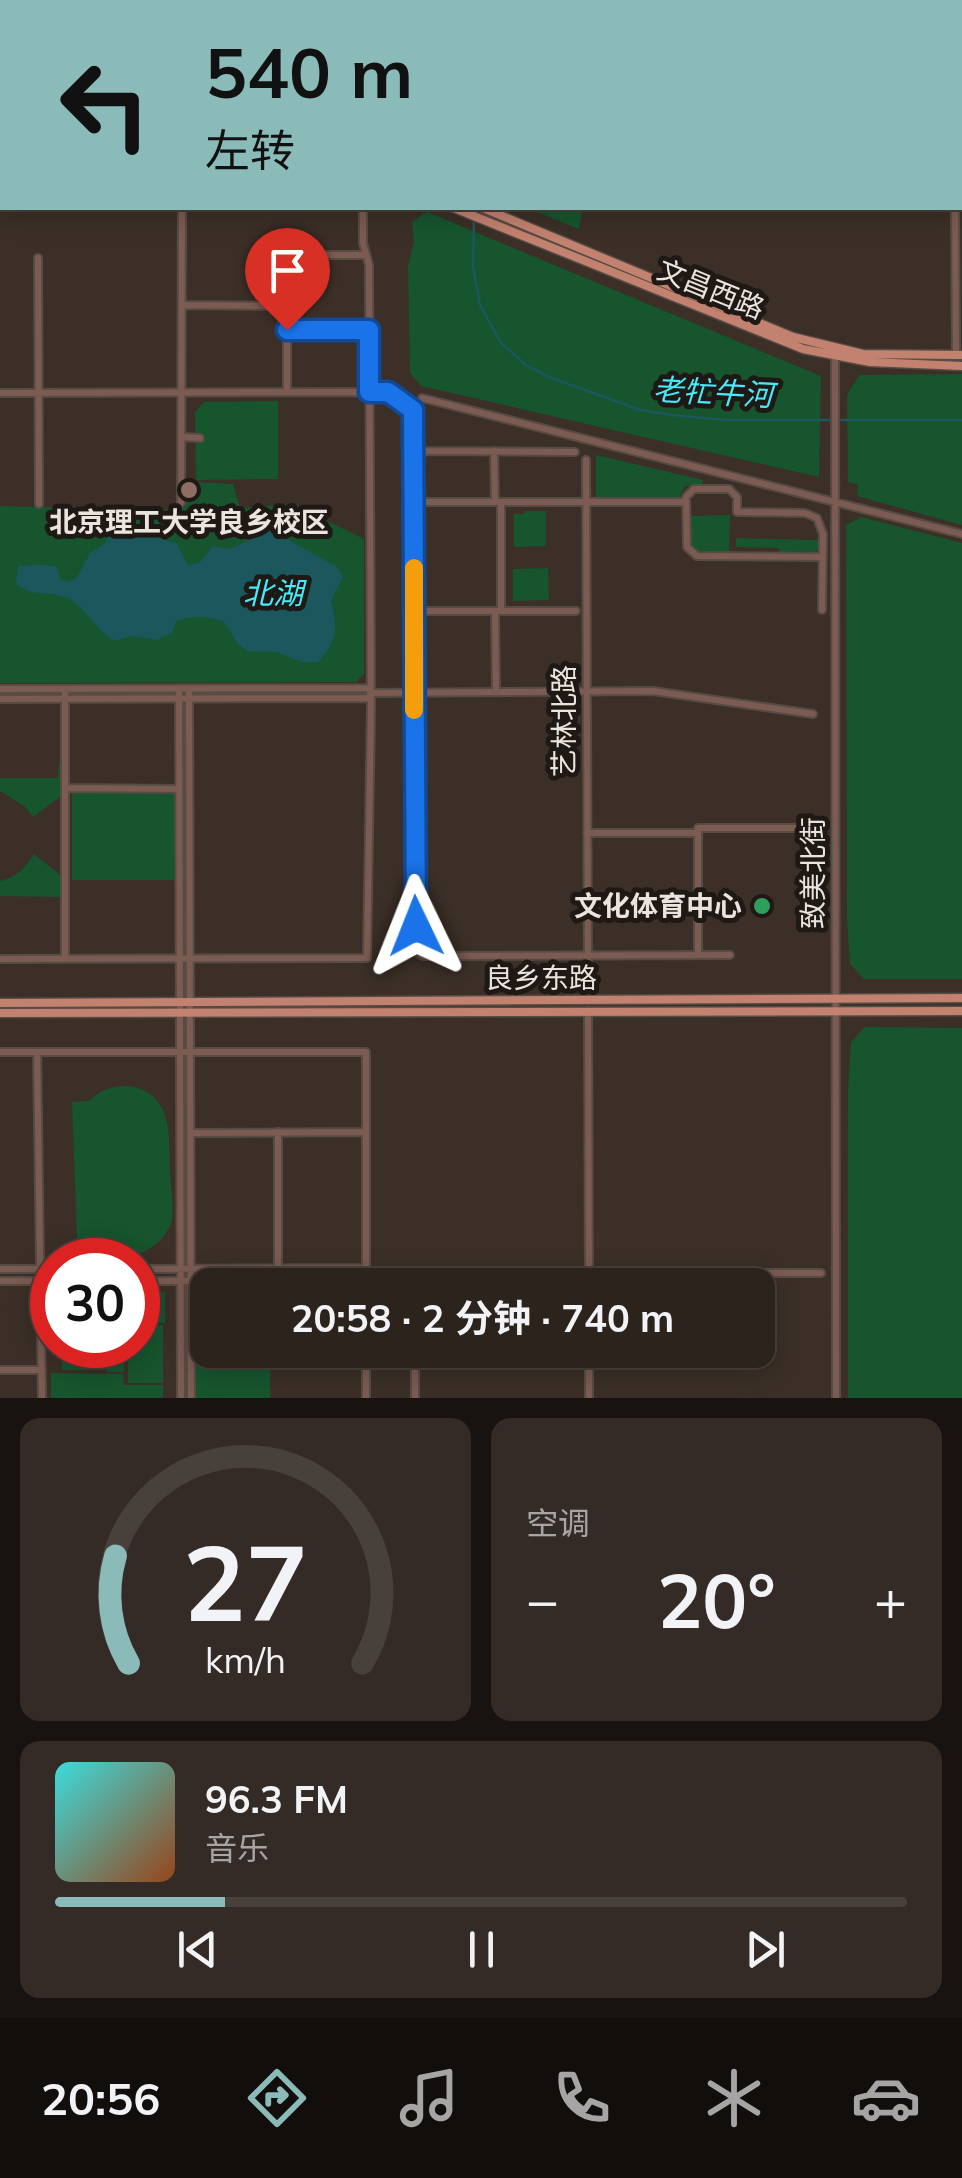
<!DOCTYPE html>
<html lang="zh">
<head>
<meta charset="utf-8">
<style>
  body { margin:0; font-family:Mulish,"Noto Sans SC",sans-serif; background:#342b26; color:#f1f3f6; height:100vh; display:flex; flex-direction:column; font-size:38px; white-space:nowrap }
  * { box-sizing:border-box; margin:0 }
  p { font-size:32px; color:#a6a4a4 }
  .icon { flex:none; width:55px; height:55px; fill:none; stroke:currentColor; stroke-width:2; stroke-linecap:round; stroke-linejoin:round }
  .map { position:relative; height:1398px; overflow:hidden }
  .side { display:flex; flex-direction:column; gap:20px; padding:20px; background:#181310; flex:1 }
  .side>* { flex:none }
  .hud { position:absolute; left:0px; top:0px; width:962px; height:210px; box-shadow:0 5px 25px #0003,0 0 0 2px #48403b; background:#8bbbb9; color:#111; overflow:hidden }
  .speed { position:absolute; left:30px; top:1238px; display:flex; gap:20px; font-size:50px; font-weight:700; text-align:center }
  .speed>* { display:grid; place-content:center; width:130px; height:130px; border-radius:50%; background:#2c231d; box-shadow:0 5px 25px #0003,0 0 0 2px #48403b; line-height:1 }
  .speed .limit { border:15px solid #d22; background:#fff; color:#111 }
  .pin { position:absolute; display:grid; place-items:center; width:85px; height:85px; color:#fff; margin:-102px -42px; border-radius:50% 50% 50% 0; rotate:-45deg; box-shadow:0 0 10px #0007 }
  .pin .icon { rotate:45deg }
  .me { position:absolute; width:110px; margin:-55px; rotate:358deg; stroke-linejoin:round; filter:drop-shadow(0 0 8px #0008) }
  .turn { display:flex; align-items:center; gap:35px; height:210px; padding:0 40px; font-size:45px }
  .turn .icon { width:130px; height:130px; stroke-width:2.5 }
  .turn b { display:block; font-size:70px; line-height:85px }
  .big { font-size:75px; font-weight:700; line-height:1.1 }
  .side .card { flex:1; display:flex; flex-direction:column; justify-content:center; gap:15px; min-width:0; padding:0 35px; border-radius:20px; background:#342b26 }
  .side .dial { align-items:center; gap:0 }
  .dial svg { height:260px; overflow:visible; fill:none; stroke:#48403b; stroke-width:7; stroke-linecap:round; text-anchor:middle }
  .dial text { fill:#f1f3f6; stroke:none }
  .song { display:flex; align-items:center; gap:30px }
  .cover { width:120px; height:120px; border-radius:15px; background:linear-gradient(135deg,hsl(180 70% 55%),hsl(20 70% 35%)) }
  .played { height:10px; border-radius:5px; background:linear-gradient(90deg,#8bbbb9 20%,#48403b 20%) }
  .keys { display:flex; justify-content:space-around; direction:ltr }
  .heat { display:flex; justify-content:space-between; align-items:center; font-size:55px; direction:ltr }
  .side .tiles { flex:1; display:grid; gap:20px; grid-template-columns:1fr 1fr }
  .card:last-child { grid-column:span 2 }
  .trip { position:absolute; left:190px; top:1268px; width:585px; height:100px; border-radius:20px; background:#2c231d; box-shadow:0 5px 25px #0003,0 0 0 2px #48403b; font-weight:700; line-height:100px; text-align:center }
  .dock { display:flex; height:160px; justify-content:space-around; align-items:center; background:#120e0c; color:#a6a4a4 }
  .dock .icon { width:70px; height:70px }
  .dock .selected { color:#8bbbb9 }
  .dock b { font-size:45px; color:#f1f3f6 }
  .map>svg:first-child { display:block }
</style>
</head>
<body>
<div class="map">
<svg width="962" height="1398" viewBox="0 0 962 1398">
  <rect width="100%" height="100%" fill="#3b2f27"/>
  <!-- green -->
  <path fill="#16552e" d="M409,0H606L605,2Z
    M527,208H582L579,229Z
    M427,212L821,376L819,477L421,386L410,373L408,266L414,243L412,222Z
    M962,374V525L857,496L858,485L848,482L847,395L859,375Z
    M278,401V479L196,480L195,412L204,402Z
    M596,455L703,480L702,486H685L679,497H596Z
    M195,482L233,484L240,508L293,504L364,539V674L356,682L0,683V506L171,510Z
    M525,511H546V546L514,547V514H524Z
    M730,515L729,552L696,551L689,541V516Z
    M861,517L962,543V979H864L850,964L847,918L846,525Z
    M736,538L818,540V550L814,553H780L779,548L736,547Z
    M548,568L549,600L513,601V569Z
    M59,762H65V793L33,817L24,806L0,791V778H58Z
    M175,792L176,880H72V793Z
    M34,854L65,879V914H60V897L0,896V881C16,878 25,868 34,854Z
    M865,1027L962,1028V1398H848V1092L851,1042Z
    M130,1086C174,1094 169,1137 170,1173C171,1188 174,1206 172,1220C169,1234 154,1248 141,1253C115,1264 100,1240 77,1238L72,1102L89,1101C101,1089 112,1086 130,1086Z
    M138,1292H165V1323L138,1322Z
    M138,1325H163V1383H128V1345H138Z
    M62,1345H86V1370H62Z
    M107,1345H124V1372H107Z
    M196,1361H270V1398H196Z
    M51,1373L123,1374L124,1385H163V1398H51Z"/>
  <!-- water -->
  <path fill="#1b575d" d="M115,529C121,529 174,541 177,544C182,551 182,558 189,565L200,562L213,546L229,549L245,542L260,530H271L337,567L343,577L331,600C337,627 339,640 318,662H301L277,652L247,651L238,644L224,622C209,616 191,615 176,621L172,633L156,640L131,636L115,641C94,631 86,604 64,597C46,590 35,598 16,584L18,566C30,565 47,564 57,567L60,579L67,582L77,578L90,553L103,545Z"/>
  <g fill="none" stroke-linecap="round" stroke-linejoin="round">
    <!-- stream -->
    <path stroke="#1b575d" stroke-width="2.5" d="M443,0V2
      M474,219L473,266L480,305L501,343L526,365L549,377L640,410L672,415L726,420H962"/>
    <defs>
      <path id="minor" d="M954,0V2
        M960,42H962
        M0,172H2
        M955,208L956,356
        M38,258L39,504
        M182,305L287,306
        M287,330H369
        M835,354L836,1398
        M287,392V255H366
        M0,393L388,392L413,410V911L419,954L423,956L730,955
        M422,398L962,534
        M182,437L200,438
        M414,451L575,452
        M494,451L495,502
        M586,460L588,982
        M414,502H685
        M501,502V610
        M181,503L182,208
        M822,557L697,556L687,547L686,497L694,489H729L737,497V512L805,513L817,518L823,534L822,610
        M414,611H576
        M495,611L496,692
        M0,689L370,688
        M65,689V958
        M179,689L181,1398
        M189,689L191,1398
        M370,693L653,691L813,714
        M0,699L370,698
        M65,788L179,789
        M587,833H698
        M698,955V828H823
        M0,959L367,958L371,709L369,265L363,243V208
        M588,1011L589,1285
        M0,1052H366V1285
        M37,1052L42,1398
        M278,1132V1271
        M191,1133L366,1132
        M0,1269H52
        M138,1269L366,1268
        M393,1273H821
        M414,1273V1285
        M0,1281H52
        M138,1281H366
        M366,1350V1398
        M415,1350V1398
        M589,1350V1398
        M191,1358L366,1359
        M0,1370H42"/>
      <path id="major" d="M389,0V2
        M395,0V2
        M0,127H2
        M0,136H2
        M454,208L803,349L870,362L962,366
        M483,208L793,337L863,354L962,355
        M0,1003L962,998
        M0,1013L962,1011"/>
    </defs>
    <!-- minor casing -->
    <use href="#minor" stroke="#574c44" stroke-width="10"/>
    <!-- major casing -->
    <use href="#major" stroke="#574c44" stroke-width="11"/>
    <!-- minor -->
    <use href="#minor" stroke="#7b5b52" stroke-width="6"/>
    <!-- major -->
    <use href="#major" stroke="#c3816f" stroke-width="8"/>
  </g>
  <g fill="none" stroke-linecap="round" stroke-linejoin="round">
    <defs>
      <path id="route" d="M287,330H369V392H388L413,410L416,926"/>
    </defs>
    <!-- route casing -->
    <use href="#route" stroke="#114b97" stroke-width="25"/>
    <!-- route -->
    <use href="#route" stroke="#1a73e8" stroke-width="18"/>
    <!-- slow -->
    <path stroke="#f59e0b" stroke-width="18" d="M414,568V710"/>
  </g>
  <!-- markers -->
  <circle fill="#8d6e63" stroke="#1e1915" stroke-width="4" cx="189" cy="490" r="10"/>
  <circle fill="#2e9e5b" stroke="#1e1915" stroke-width="4" cx="762" cy="906" r="10"/>
  <g text-anchor="middle" stroke-width="10" stroke-linejoin="round" paint-order="stroke">
    <!-- street labels -->
    <g font-size="28" fill="#eae3de" stroke="#1e1915">
      <text transform="translate(711 289) rotate(22)" y="10">文昌西路</text>
      <text transform="translate(564 721) rotate(-90)" y="10">艺林北路</text>
      <text transform="translate(813 873) rotate(-90)" y="10">致美北街</text>
      <text x="541" y="988">良乡东路</text>
    </g>
    <!-- poi labels -->
    <g font-size="28" font-weight="bold" fill="#eae3de" stroke="#1e1915">
      <text x="189" y="532">北京理工大学良乡校区</text>
      <text x="742" y="916" text-anchor="end">文化体育中心</text>
    </g>
    <!-- water labels -->
    <g font-size="30" font-style="italic" fill="#47eaf9" stroke="#1e1915">
      <text transform="translate(713 393) rotate(3)" y="10">老牤牛河</text>
      <text x="273" y="604">北湖</text>
    </g>
  </g>
</svg>
<div class="speed"><div class="limit">30</div></div>
<div class="pin" style="left:287px;top:330px;background:#d93025"><svg class="icon" aria-label="arrive" viewBox="0 0 24 24"><path d="M6 21V4h12l-3 4 3 4H6"/></svg></div>
<svg class="me" style="left:416px;top:926px" viewBox="-20 -20 40 40"><path d="M0-17L14 15 0 8-14 15z" fill="#1a73e8" stroke="#fff" stroke-width="4"/></svg>
<div class="trip">20:58 · 2 分钟 · 740 m</div>
<div class="hud">
<div class="turn"><svg class="icon" aria-label="left" viewBox="0 0 24 24"><path d="M17 20v-9H6M10 6l-5 5 5 5"/></svg><div><b>540 m</b>左转</div></div>
</div>
</div>
<section class="side">
<div class="tiles">
<div class="card dial"><svg viewBox="0 0 100 80">
<path d="M14 69A42 42 0 1 1 86 69"/>
<path d="M14 69A42 42 0 0 1 10 36" stroke="#8bbbb9"/>
<text x="50" y="56" font-size="32" font-weight="700">27</text>
<text x="50" y="72" font-size="11">km/h</text>
</svg></div>
<div class="card"><p>空调</p>
<div class="heat"><a>−</a><b class="big">20°</b><a>+</a></div>
</div>
<div class="card">
<div class="song"><i class="cover"></i><div><b>96.3 FM</b><p>音乐</p></div></div>
<div class="played"></div>
<div class="keys"><svg class="icon" aria-label="previous" viewBox="0 0 24 24"><path d="M18 5L8 12l10 7zM5 5v14"/></svg><svg class="icon" aria-label="pause" viewBox="0 0 24 24"><path d="M8 5v14M16 5v14"/></svg><svg class="icon" aria-label="next" viewBox="0 0 24 24"><path d="M6 5l10 7-10 7zM19 5v14"/></svg></div>
</div>
</div>
</section>
<nav class="dock">
<b>20:56</b>
<svg class="icon selected" aria-label="directions" viewBox="0 0 24 24"><path d="M12 3l9 9-9 9-9-9zM9 14v-3h6M13 9l2 2-2 2"/></svg>
<svg class="icon" aria-label="music" viewBox="0 0 24 24"><path d="M9 18V5l10-2v13"/><circle cx="6" cy="18" r="3"/><circle cx="16" cy="16" r="3"/></svg>
<svg class="icon" aria-label="phone" viewBox="0 0 24 24"><path d="M5 4h4l2 5-3 2q2 4 5 5l2-3 5 2v4C11 20 4 13 5 4z"/></svg>
<svg class="icon" aria-label="climate" viewBox="0 0 24 24"><path d="M12 3v18M4 7l16 10M4 17L20 7"/></svg>
<svg class="icon" aria-label="car" viewBox="0 0 24 24"><path d="M5 17H2v-5l4-1 3-4h7l3 4 3 1v5h-3M9 17h6M6 11h13"/><circle cx="7" cy="17" r="2"/><circle cx="17" cy="17" r="2"/></svg>
</nav>
</body>
</html>
